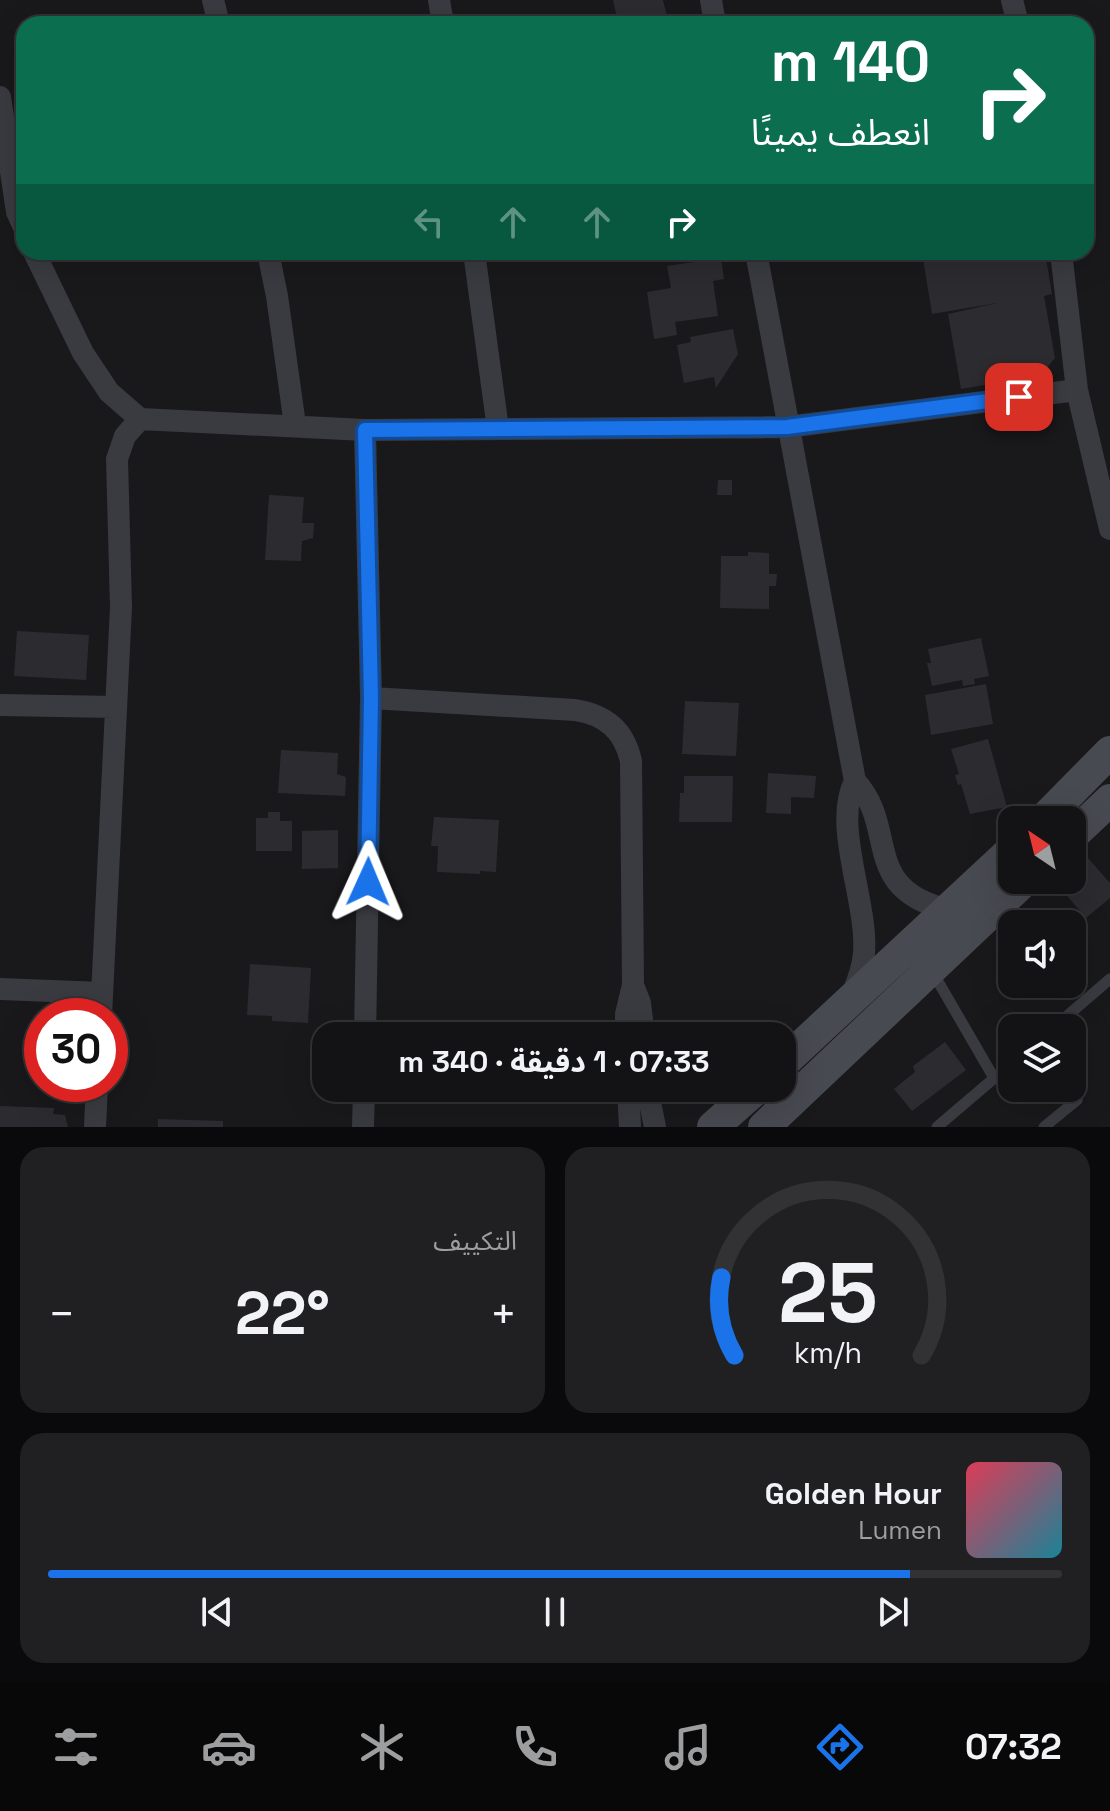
<!DOCTYPE html>
<html lang="ar">
<head>
<meta charset="utf-8">
<style>
  body { margin:0; font-family:"Space Grotesk","Noto Sans Arabic",sans-serif; background:#202022; color:#f1f3f6; direction:rtl; height:100vh; display:flex; flex-direction:column; font-size:30px; white-space:nowrap }
  * { box-sizing:border-box; margin:0 }
  p { font-size:26px; color:#9d9ea0 }
  .icon { flex:none; width:44px; height:44px; fill:none; stroke:currentColor; stroke-width:2; stroke-linecap:round; stroke-linejoin:round }
  .map { position:relative; height:1127px; overflow:hidden; direction:ltr }
  .panel { display:flex; flex-direction:column; gap:20px; padding:20px; background:#0a0a0c; flex:1 }
  .panel>* { flex:none }
  .guide { position:absolute; left:16px; top:16px; width:1078px; height:244px; border-radius:24px; box-shadow:0 8px 32px #0002,0 0 0 2px #323234; direction:rtl; background:#0b6e4f; color:#fff; overflow:hidden }
  .needle { width:52px; rotate:325deg }
  .fabs { position:absolute; left:998px; top:806px; display:grid; gap:16px }
  .fabs a { display:grid; place-items:center; width:88px; height:88px; border-radius:16px; background:#131315; box-shadow:0 8px 32px #0002,0 0 0 2px #323234; font-size:40px }
  .speed { position:absolute; left:24px; top:998px; display:flex; gap:16px; font-size:40px; font-weight:700; text-align:center }
  .speed>* { display:grid; place-content:center; width:104px; height:104px; border-radius:50%; background:#131315; box-shadow:0 8px 32px #0002,0 0 0 2px #323234; line-height:1 }
  .speed .limit { border:12px solid #d22; background:#fff; color:#111 }
  .pin { position:absolute; display:grid; place-items:center; width:68px; height:68px; color:#fff; margin:-34px; border-radius:16px; box-shadow:0 4px 12px #0006 }
  .me { position:absolute; width:88px; margin:-44px; rotate:1deg; stroke-linejoin:round; filter:drop-shadow(0 0 6px #0008) }
  .turn { display:flex; align-items:center; gap:28px; height:168px; padding:0 32px; font-size:36px }
  .turn .icon { width:104px; height:104px; stroke-width:2.5 }
  .turn b { display:block; font-size:56px; line-height:68px }
  .lanes { display:flex; align-items:center; height:76px; padding:0 32px; background:#0003; justify-content:center; gap:40px; direction:ltr }
  .lanes .off { opacity:.35 }
  .big { font-size:60px; font-weight:700; line-height:1.1 }
  .panel .widget { flex:1; display:flex; flex-direction:column; justify-content:center; gap:12px; min-width:0; padding:0 28px; border-radius:24px; background:#202022 }
  .panel .dial { align-items:center; gap:0 }
  .dial svg { height:208px; overflow:visible; fill:none; stroke:#323234; stroke-width:7; stroke-linecap:round; text-anchor:middle }
  .dial text { fill:#f1f3f6; stroke:none }
  .song { display:flex; align-items:center; gap:24px }
  .cover { width:96px; height:96px; border-radius:12px; background:linear-gradient(135deg,hsl(350 70% 55%),hsl(190 70% 35%)) }
  .played { height:8px; border-radius:4px; background:linear-gradient(90deg,#1a73e8 85%,#323234 85%) }
  .keys { display:flex; justify-content:space-around; direction:ltr }
  .heat { display:flex; justify-content:space-between; align-items:center; font-size:44px; direction:ltr }
  .panel .tiles { flex:1; display:grid; gap:20px; grid-template-columns:1fr 1fr }
  .widget:last-child { grid-column:span 2 }
  .trip { position:absolute; left:312px; top:1022px; width:484px; height:80px; border-radius:24px; background:#131315; box-shadow:0 8px 32px #0002,0 0 0 2px #323234; font-weight:700; line-height:80px; text-align:center; direction:rtl }
  .tabs { display:flex; height:128px; justify-content:space-around; align-items:center; background:#080808; color:#9d9ea0 }
  .tabs .icon { width:56px; height:56px }
  .tabs .current { color:#1a73e8 }
  .tabs b { font-size:36px; color:#f1f3f6 }
  .map>svg:first-child { display:block }
</style>
</head>
<body>
<div class="map">
<svg width="1110" height="1127" viewBox="0 0 1110 1127">
  <rect width="100%" height="100%" fill="#19191c"/>
  <!-- building -->
  <path fill="#2c2c30" d="M613,0H663L667,16L637,22L636,14L617,18Z
    M922,252H1045L1052,294L1044,296L1055,358L1041,375L961,389L948,314L997,303L932,314Z
    M721,258L724,279L713,281L718,316L675,322L677,335L654,339L647,292L671,288L667,266Z
    M733,329L738,354L716,388L714,377L684,383L677,345L691,342L690,337Z
    M718,480H732V495H717Z
    M269,495L304,497L302,523H314L313,538L302,541L301,561L265,560Z
    M748,552L769,553V574H777L776,586H769V609L720,608L721,556H748Z
    M17,631L89,635L86,680L14,676Z
    M981,638L989,676L974,679L975,684L963,686L962,680L932,686L927,663H931L928,649Z
    M986,684L993,724L931,735L925,695Z
    M685,701L739,703L736,756L682,754Z
    M988,739L1007,807L970,814L961,784L958,785L955,775L959,774L951,749Z
    M281,750L338,753L337,774L346,777L345,796L278,793Z
    M768,773L816,776L814,798L791,797V814L766,813Z
    M684,776H733L732,822H679L680,793H684Z
    M268,812H280V821H292V851H256V818H268Z
    M434,817L499,820L496,872L480,871V874L437,872L438,846H431Z
    M338,830V868L302,869V831Z
    M1088,858L1110,883V898L1086,918L1057,884L1062,880H1072V872Z
    M1072,944L1087,955L1072,974Z
    M250,964L311,968L308,1023L272,1021V1016L247,1015Z
    M945,1042L966,1070L912,1111L894,1089L915,1072L913,1066Z
    M0,1106L54,1108L53,1114L65,1115L68,1127H0Z
    M158,1119L223,1121V1127H158Z"/>
  <g fill="none" stroke-linecap="round" stroke-linejoin="round">
    <!-- lane -->
    <path stroke="#3a3b41" stroke-width="11" d="M932,971L994,1078
      M1053,1028L1110,979
      M937,1127L1012,1063
      M1044,1127L1077,1100L1078,1073L1072,1062"/>
    <!-- street -->
    <path stroke="#3a3b41" stroke-width="22" d="M213,0L219,24
      M439,0L443,24
      M711,0L715,24
      M1012,0L1018,24
      M0,97L17,212L24,227
      M34,252L83,353L109,392L140,419L365,430L787,427L1077,390
      M268,252L277,296L295,425
      M474,252L498,429
      M756,252L855,781C899,828 859,889 949,910
      M1061,252L1077,390L1110,529
      M371,698L575,710C606,715 624,730 631,761L633,985L626,1014V1036
      M0,705L116,707
      M633,985L640,1003L644,1036
      M0,989L102,993
      M852,995C858,981 863,968 864,953C868,902 832,825 855,781
      M101,1016L121,607L117,459L125,436L140,419
      M365,1036L371,698L365,430
      M628,1088L630,1127
      M647,1088L655,1127
      M95,1127L97,1084
      M363,1127L364,1088"/>
    <!-- secondary -->
    <path stroke="#484a51" stroke-width="32" d="M1043,820L1110,752
      M1072,836L1110,800
      M782,1064L1012,850
      M713,1127L757,1088
      M764,1127L1025,880"/>
  </g>
  <g fill="none" stroke-linecap="round" stroke-linejoin="round">
    <defs>
      <path id="route" d="M368,882L371,698L365,430L787,427L1019,397"/>
    </defs>
    <!-- route casing -->
    <use href="#route" stroke="#114b97" stroke-width="20"/>
    <!-- route -->
    <use href="#route" stroke="#1a73e8" stroke-width="14"/>
  </g>
</svg>
<div class="fabs">
<a><svg class="needle" viewBox="-14 -14 28 28"><path d="M0-13l5 13h-10z" fill="#e53935"/><path d="M0 13l5-13h-10z" fill="#9d9ea0"/></svg></a>
<a><svg class="icon" aria-label="sound" viewBox="0 0 24 24"><path d="M4 9h4l5-4v14l-5-4H4zM17 9q2 3 0 6"/></svg></a>
<a><svg class="icon" aria-label="layers" viewBox="0 0 24 24"><path d="M12 4l9 5-9 5-9-5zM3 14l9 5 9-5"/></svg></a>
</div>
<div class="speed"><div class="limit">30</div></div>
<div class="pin" style="left:1019px;top:397px;background:#d93025"><svg class="icon" aria-label="arrive" viewBox="0 0 24 24"><path d="M6 21V4h12l-3 4 3 4H6"/></svg></div>
<svg class="me" style="left:368px;top:882px" viewBox="-20 -20 40 40"><path d="M0-17L14 15 0 8-14 15z" fill="#1a73e8" stroke="#fff" stroke-width="4"/></svg>
<div class="trip">07:33 · 1 دقيقة · 340 m</div>
<div class="guide">
<div class="turn"><svg class="icon" aria-label="right" viewBox="0 0 24 24"><path d="M7 20v-9h11M14 6l5 5-5 5"/></svg><div><b>140 m</b>انعطف يمينًا</div></div>
<div class="lanes"><svg class="icon off" aria-label="left" viewBox="0 0 24 24"><path d="M17 20v-9H6M10 6l-5 5 5 5"/></svg><svg class="icon off" aria-label="ahead" viewBox="0 0 24 24"><path d="M12 20V5M6 11l6-6 6 6"/></svg><svg class="icon off" aria-label="ahead" viewBox="0 0 24 24"><path d="M12 20V5M6 11l6-6 6 6"/></svg><svg class="icon" aria-label="right" viewBox="0 0 24 24"><path d="M7 20v-9h11M14 6l5 5-5 5"/></svg></div>
</div>
</div>
<section class="panel">
<div class="tiles">
<div class="widget dial"><svg viewBox="0 0 100 80">
<path d="M14 69A42 42 0 1 1 86 69"/>
<path d="M14 69A42 42 0 0 1 9 39" stroke="#1a73e8"/>
<text x="50" y="56" font-size="32" font-weight="700">25</text>
<text x="50" y="72" font-size="11">km/h</text>
</svg></div>
<div class="widget"><p>التكييف</p>
<div class="heat"><a>−</a><b class="big">22°</b><a>+</a></div>
</div>
<div class="widget">
<div class="song"><i class="cover"></i><div><b>Golden Hour</b><p>Lumen</p></div></div>
<div class="played"></div>
<div class="keys"><svg class="icon" aria-label="previous" viewBox="0 0 24 24"><path d="M18 5L8 12l10 7zM5 5v14"/></svg><svg class="icon" aria-label="pause" viewBox="0 0 24 24"><path d="M8 5v14M16 5v14"/></svg><svg class="icon" aria-label="next" viewBox="0 0 24 24"><path d="M6 5l10 7-10 7zM19 5v14"/></svg></div>
</div>
</div>
</section>
<nav class="tabs">
<b>07:32</b>
<svg class="icon current" aria-label="directions" viewBox="0 0 24 24"><path d="M12 3l9 9-9 9-9-9zM9 14v-3h6M13 9l2 2-2 2"/></svg>
<svg class="icon" aria-label="music" viewBox="0 0 24 24"><path d="M9 18V5l10-2v13"/><circle cx="6" cy="18" r="3"/><circle cx="16" cy="16" r="3"/></svg>
<svg class="icon" aria-label="phone" viewBox="0 0 24 24"><path d="M5 4h4l2 5-3 2q2 4 5 5l2-3 5 2v4C11 20 4 13 5 4z"/></svg>
<svg class="icon" aria-label="climate" viewBox="0 0 24 24"><path d="M12 3v18M4 7l16 10M4 17L20 7"/></svg>
<svg class="icon" aria-label="car" viewBox="0 0 24 24"><path d="M5 17H2v-5l4-1 3-4h7l3 4 3 1v5h-3M9 17h6M6 11h13"/><circle cx="7" cy="17" r="2"/><circle cx="17" cy="17" r="2"/></svg>
<svg class="icon" aria-label="filters" viewBox="0 0 24 24"><path d="M4 7h16M4 17h16"/><circle cx="9" cy="7" r="2"/><circle cx="15" cy="17" r="2"/></svg>
</nav>
</body>
</html>
